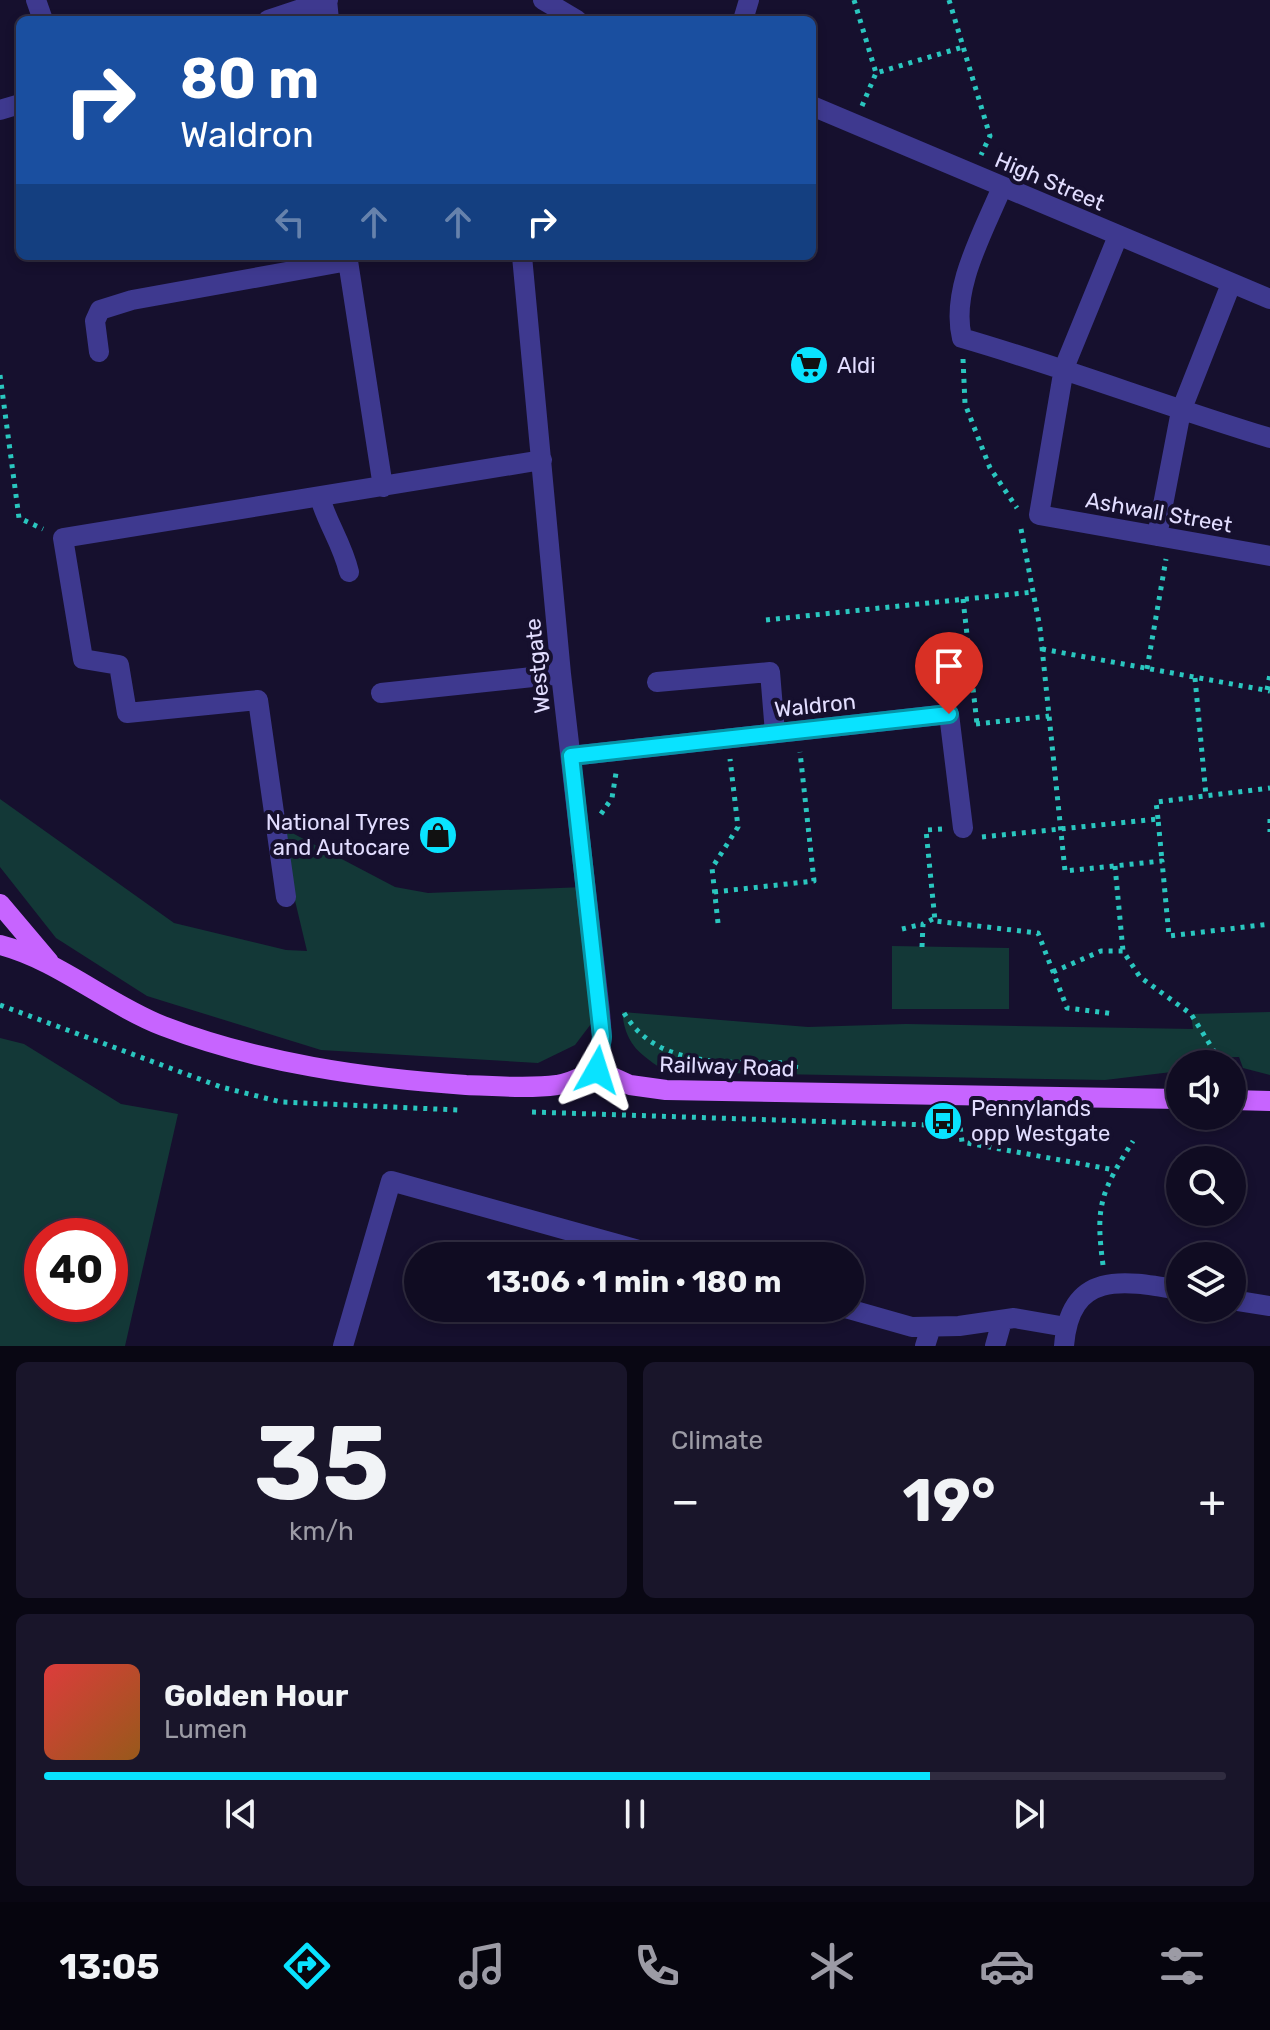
<!DOCTYPE html>
<html lang="en">
<head>
<meta charset="utf-8">
<style>
  body { margin:0; font-family:Rubik,sans-serif; background:#19152a; color:#f1f3f6; height:100vh; display:flex; flex-direction:column; font-size:30px; white-space:nowrap }
  * { box-sizing:border-box; margin:0 }
  p { font-size:26px; color:#9c9ba5 }
  .icon { flex:none; width:44px; height:44px; fill:none; stroke:currentColor; stroke-width:2; stroke-linecap:round; stroke-linejoin:round }
  .map { position:relative; height:1346px; overflow:hidden }
  .drawer { display:flex; flex-direction:column; gap:16px; padding:16px; background:#090713; flex:1 }
  .drawer>* { flex:none }
  .hud { position:absolute; left:16px; top:16px; width:800px; height:244px; border-radius:12px; box-shadow:0 4px 12px #0003,0 0 0 2px #302c40; background:#1a4fa0; color:#fff; overflow:hidden }
  .controls { position:absolute; left:1166px; top:1050px; display:grid; gap:16px }
  .controls a { display:grid; place-items:center; width:80px; height:80px; border-radius:50%; background:#100c22; box-shadow:0 4px 12px #0003,0 0 0 2px #302c40; font-size:40px }
  .speed { position:absolute; left:24px; top:1218px; display:flex; gap:16px; font-size:40px; font-weight:700; text-align:center }
  .speed>* { display:grid; place-content:center; width:104px; height:104px; border-radius:50%; background:#100c22; box-shadow:0 4px 12px #0003,0 0 0 2px #302c40; line-height:1 }
  .speed .limit { border:12px solid #d22; background:#fff; color:#111 }
  .pin { position:absolute; display:grid; place-items:center; width:68px; height:68px; color:#fff; margin:-82px -34px; border-radius:50% 50% 50% 0; rotate:-45deg; box-shadow:0 0 8px #0007 }
  .pin .icon { rotate:45deg }
  .me { position:absolute; width:88px; margin:-44px; rotate:6deg; stroke-linejoin:round; filter:drop-shadow(0 0 6px #0008) }
  .turn { display:flex; align-items:center; gap:28px; height:168px; padding:0 32px; font-size:36px }
  .turn .icon { width:104px; height:104px; stroke-width:2.5 }
  .turn b { display:block; font-size:56px; line-height:68px }
  .lanes { display:flex; align-items:center; height:76px; padding:0 32px; background:#0003; justify-content:center; gap:40px; direction:ltr }
  .lanes .off { opacity:.35 }
  .big { font-size:60px; font-weight:700; line-height:1.1 }
  .drawer .tile { flex:1; display:flex; flex-direction:column; justify-content:center; gap:12px; min-width:0; padding:0 28px; border-radius:12px; background:#19152a }
  .drawer .dial { align-items:center; gap:0 }
  .dial b { font-size:104px; line-height:1 }
  .song { display:flex; align-items:center; gap:24px }
  .cover { width:96px; height:96px; border-radius:12px; background:linear-gradient(135deg,hsl(0 70% 55%),hsl(30 70% 35%)) }
  .played { height:8px; border-radius:4px; background:linear-gradient(90deg,#09e3ff 75%,#302c40 75%) }
  .keys { display:flex; justify-content:space-around; direction:ltr }
  .heat { display:flex; justify-content:space-between; align-items:center; font-size:44px; direction:ltr }
  .drawer .tiles { flex:1; display:grid; gap:16px; grid-template-columns:1fr 1fr }
  .tile:last-child { grid-column:span 2 }
  .trip { position:absolute; left:404px; top:1242px; width:460px; height:80px; border-radius:40px; background:#100c22; box-shadow:0 4px 12px #0003,0 0 0 2px #302c40; font-weight:700; line-height:80px; text-align:center }
  .menu { display:flex; height:128px; justify-content:space-around; align-items:center; background:#06050e; color:#9c9ba5 }
  .menu .icon { width:56px; height:56px }
  .menu .current { color:#09e3ff }
  .menu b { font-size:36px; color:#f1f3f6 }
  .map>svg:first-child { display:block }
</style>
</head>
<body>
<div class="map">
<svg width="1270" height="1346" viewBox="0 0 1270 1346">
  <rect width="100%" height="100%" fill="#16102e"/>
  <!-- green -->
  <path fill="#133837" fill-rule="evenodd" d="M0,799L174,923L286,950L307,951L277,825L395,887L428,893L585,887L600,1012L575,1045L538,1063L321,1050L147,996L56,938L0,867Z
    M892,946L1009,948V1009H892Z
    M622,1012L808,1027L906,1024L1193,1029L1191,1014L1270,1012V1075L1243,1068L1239,1057L1194,1058L1192,1064H1180V1071L1105,1080L666,1072C639,1053 626,1046 622,1012Z
    M0,1038L24,1044L121,1104L178,1114L125,1346H0ZM110,1236V1304H42V1236Z"/>
  <g fill="none" stroke-linecap="round" stroke-linejoin="round">
    <!-- path -->
    <path stroke="#2ac6bf" stroke-width="5" stroke-dasharray="4 6" stroke-linecap="butt" d="M854,0L876,73L963,47
      M949,0L990,136L981,155
      M862,106L876,73
      M963,359L965,404L990,468L1017,508
      M0,375L19,518L43,529
      M1021,529L1040,628L1065,871L1162,861L1169,936L1270,924
      M963,599L977,724
      M766,620L1033,592
      M1042,649L1270,691
      M1147,669L1166,559
      M1195,678L1206,796
      M1267,690L1270,674
      M976,724L1049,716
      M601,814L612,798L616,773
      M1158,819L1156,802L1270,788
      M1270,819V832
      M942,829L926,830L935,921L1038,933L1067,1008L1115,1014
      M982,837L1158,819L1162,861
      M1115,866L1123,951
      M714,892L814,881L800,752
      M718,923L712,868L738,827L730,759
      M902,929L923,924
      M922,947L923,924L935,918
      M1053,972L1101,951H1123L1140,977L1191,1014L1222,1064
      M0,1005L221,1087L281,1102L458,1110
      M624,1013C659,1072 736,1061 796,1063L795,1072
      M532,1112L960,1126L962,1142L1115,1170
      M1103,1265C1095,1205 1101,1192 1133,1141"/>
    <!-- minor -->
    <path stroke="#3e398f" stroke-width="20" d="M36,0L43,20
      M327,0L329,20
      M543,0L577,20
      M268,20L328,0
      M743,20L749,0
      M812,106L1270,299
      M0,110L20,104
      M1002,187C984,231 950,289 962,338C1066,368 1167,407 1270,438
      M1118,236L1064,368L1039,515L1270,556
      M522,256L561,674L600,1012L602,1037L597,1070
      M99,352L95,321L100,310L132,300L348,261L383,487
      M320,498C328,525 342,543 349,572
      M1157,536L1181,411L1231,284
      M657,682L770,672L775,733
      M381,693L561,674
      M571,756L949,714L963,828
      M286,897L258,700L127,713L119,665L83,659L63,538L542,460
      M1232,1300L1270,1306
      M845,1308L912,1327L959,1326L1014,1318L1066,1327
      M343,1346L391,1181L660,1256
      M925,1346L931,1327
      M995,1346L1002,1321
      M1064,1346C1070,1270 1123,1280 1180,1290"/>
    <!-- major -->
    <path stroke="#c764ff" stroke-width="20" d="M0,904L49,962
      M0,945C58,960 107,1004 163,1026C259,1063 364,1078 466,1085C496,1086 528,1089 557,1085C570,1084 585,1075 597,1070L630,1085L666,1090L1180,1099
      M1232,1100L1270,1101"/>
  </g>
  <g fill="none" stroke-linecap="round" stroke-linejoin="round">
    <defs>
      <path id="route" d="M597,1070L602,1037L571,756L949,714"/>
    </defs>
    <!-- route casing -->
    <use href="#route" stroke="#0694a6" stroke-width="20"/>
    <!-- route -->
    <use href="#route" stroke="#09e3ff" stroke-width="14"/>
  </g>
  <!-- icons -->
  <defs>
    <symbol id="supermarket-disc" viewBox="-11 -11 22 22"><circle r="9.5" fill="#09e3ff" stroke="#16102e"/><path d="M-6-5.5h2.5l.6 2H6L4.5 2H-2.5L-4.4-4H-6ZM-1.5 3.2a1.3 1.3 0 1 0 .1 0ZM3 3.2a1.3 1.3 0 1 0 .1 0Z" fill="#111"/></symbol>
    <symbol id="shop-disc" viewBox="-11 -11 22 22"><circle r="9.5" fill="#09e3ff" stroke="#16102e"/><path d="M-5-2.5h2.3a2.7 3.5 0 0 1 5.4 0H5L5.5 6h-11ZM-1.5-2.5h3a1.5 2.3 0 0 0-3 0Z" fill="#111"/></symbol>
    <symbol id="bus-disc" viewBox="-11 -11 22 22"><circle r="9.5" fill="#09e3ff" stroke="#16102e"/><path d="M-5-6H5V4H4V6H2V4H-2V6H-4V4H-5ZM-3.5-4V0h7V-4ZM-3.5 1.2v1.5H-2V1.2ZM2 1.2v1.5H3.5V1.2Z" fill="#111"/></symbol>
  </defs>
  <g fill-rule="evenodd">
    <use href="#supermarket-disc" x="787" y="343" width="44" height="44"/>
    <use href="#shop-disc" x="416" y="813" width="44" height="44"/>
    <use href="#bus-disc" x="921" y="1099" width="44" height="44"/>
  </g>
  <g text-anchor="middle" stroke-width="8" stroke-linejoin="round" paint-order="stroke">
    <!-- street labels -->
    <g font-size="22" fill="#e2ddff" stroke="#16102e">
      <text transform="translate(1050 181) rotate(23)" y="8">High Street</text>
      <text transform="translate(1159 512) rotate(10)" y="8">Ashwall Street</text>
      <text transform="translate(537 666) rotate(-96)" y="8">Westgate</text>
      <text transform="translate(815 705) rotate(-6)" y="8">Waldron</text>
      <text transform="translate(727 1066) rotate(2)" y="8">Railway Road</text>
    </g>
    <!-- poi labels -->
    <g font-size="22" fill="#e2ddff" stroke="#16102e" text-anchor="start">
      <text x="837" y="373">Aldi</text>
      <text x="410" y="830" text-anchor="end">National Tyres<tspan x="410" dy="25">and Autocare</tspan></text>
      <text x="971" y="1116">Pennylands<tspan x="971" dy="25">opp Westgate</tspan></text>
    </g>
  </g>
</svg>
<div class="controls">
<a><svg class="icon" aria-label="sound" viewBox="0 0 24 24"><path d="M4 9h4l5-4v14l-5-4H4zM17 9q2 3 0 6"/></svg></a>
<a><svg class="icon" aria-label="search" viewBox="0 0 24 24"><circle cx="10" cy="10" r="6"/><path d="M15 15l6 6"/></svg></a>
<a><svg class="icon" aria-label="layers" viewBox="0 0 24 24"><path d="M12 4l9 5-9 5-9-5zM3 14l9 5 9-5"/></svg></a>
</div>
<div class="speed"><div class="limit">40</div></div>
<div class="pin" style="left:949px;top:714px;background:#d93025"><svg class="icon" aria-label="arrive" viewBox="0 0 24 24"><path d="M6 21V4h12l-3 4 3 4H6"/></svg></div>
<svg class="me" style="left:597px;top:1070px" viewBox="-20 -20 40 40"><path d="M0-17L14 15 0 8-14 15z" fill="#09e3ff" stroke="#fff" stroke-width="4"/></svg>
<div class="trip">13:06 · 1 min · 180 m</div>
<div class="hud">
<div class="turn"><svg class="icon" aria-label="right" viewBox="0 0 24 24"><path d="M7 20v-9h11M14 6l5 5-5 5"/></svg><div><b>80 m</b>Waldron</div></div>
<div class="lanes"><svg class="icon off" aria-label="left" viewBox="0 0 24 24"><path d="M17 20v-9H6M10 6l-5 5 5 5"/></svg><svg class="icon off" aria-label="ahead" viewBox="0 0 24 24"><path d="M12 20V5M6 11l6-6 6 6"/></svg><svg class="icon off" aria-label="ahead" viewBox="0 0 24 24"><path d="M12 20V5M6 11l6-6 6 6"/></svg><svg class="icon" aria-label="right" viewBox="0 0 24 24"><path d="M7 20v-9h11M14 6l5 5-5 5"/></svg></div>
</div>
</div>
<section class="drawer">
<div class="tiles">
<div class="tile dial"><b>35</b><p>km/h</p></div>
<div class="tile"><p>Climate</p>
<div class="heat"><a>−</a><b class="big">19°</b><a>+</a></div>
</div>
<div class="tile">
<div class="song"><i class="cover"></i><div><b>Golden Hour</b><p>Lumen</p></div></div>
<div class="played"></div>
<div class="keys"><svg class="icon" aria-label="previous" viewBox="0 0 24 24"><path d="M18 5L8 12l10 7zM5 5v14"/></svg><svg class="icon" aria-label="pause" viewBox="0 0 24 24"><path d="M8 5v14M16 5v14"/></svg><svg class="icon" aria-label="next" viewBox="0 0 24 24"><path d="M6 5l10 7-10 7zM19 5v14"/></svg></div>
</div>
</div>
</section>
<nav class="menu">
<b>13:05</b>
<svg class="icon current" aria-label="directions" viewBox="0 0 24 24"><path d="M12 3l9 9-9 9-9-9zM9 14v-3h6M13 9l2 2-2 2"/></svg>
<svg class="icon" aria-label="music" viewBox="0 0 24 24"><path d="M9 18V5l10-2v13"/><circle cx="6" cy="18" r="3"/><circle cx="16" cy="16" r="3"/></svg>
<svg class="icon" aria-label="phone" viewBox="0 0 24 24"><path d="M5 4h4l2 5-3 2q2 4 5 5l2-3 5 2v4C11 20 4 13 5 4z"/></svg>
<svg class="icon" aria-label="climate" viewBox="0 0 24 24"><path d="M12 3v18M4 7l16 10M4 17L20 7"/></svg>
<svg class="icon" aria-label="car" viewBox="0 0 24 24"><path d="M5 17H2v-5l4-1 3-4h7l3 4 3 1v5h-3M9 17h6M6 11h13"/><circle cx="7" cy="17" r="2"/><circle cx="17" cy="17" r="2"/></svg>
<svg class="icon" aria-label="filters" viewBox="0 0 24 24"><path d="M4 7h16M4 17h16"/><circle cx="9" cy="7" r="2"/><circle cx="15" cy="17" r="2"/></svg>
</nav>
</body>
</html>
